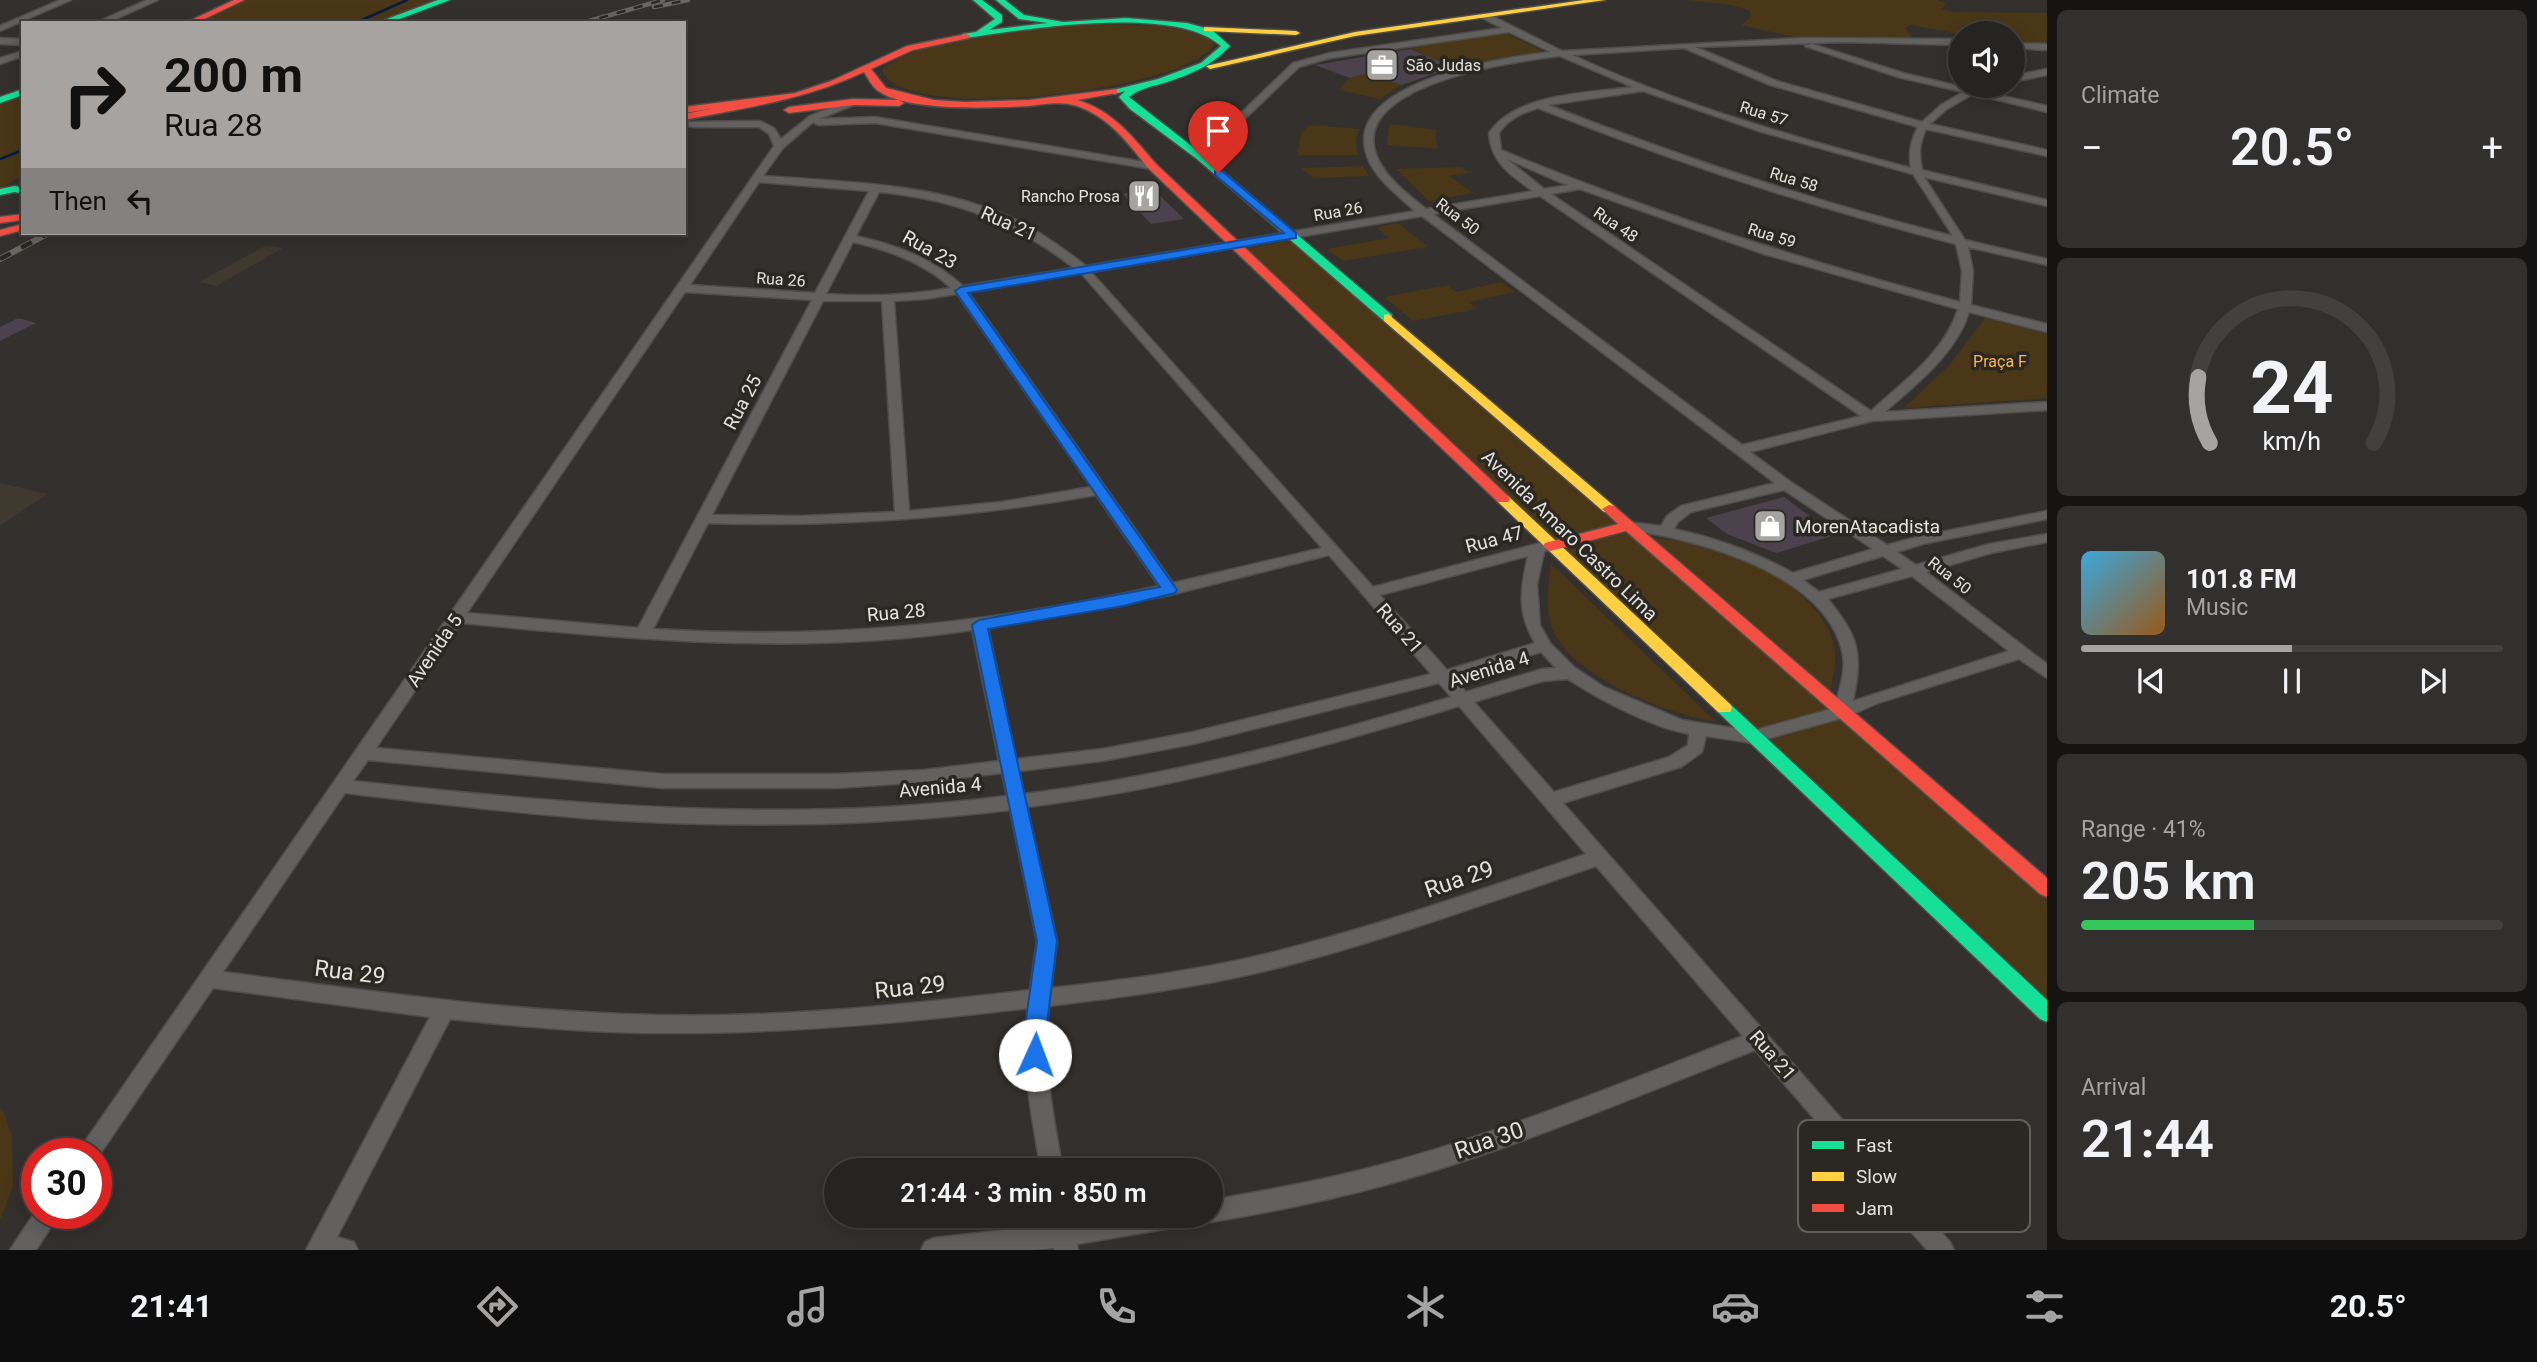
<!DOCTYPE html>
<html lang="en">
<head>
<meta charset="utf-8">
<style>
  body { margin:0; font-family:Roboto,sans-serif; background:#32302f; color:#f1f3f6; height:100vh; display:flex; flex-direction:column; font-size:26px; white-space:nowrap }
  * { box-sizing:border-box; margin:0 }
  p { font-size:23px; color:#a4a4a5 }
  .icon { flex:none; width:38px; height:38px; fill:none; stroke:currentColor; stroke-width:2; stroke-linecap:round; stroke-linejoin:round }
  .map { position:relative; flex:1; overflow:hidden }
  .details { display:flex; flex-direction:column; gap:10px; padding:10px; background:#151413; width:490px }
  .details>* { flex:none }
  .top-card { position:absolute; left:21px; top:21px; width:665px; height:214px; border-radius:0px; box-shadow:0 4px 18px #0003,0 0 0 2px #424140; background:#a6a3a0; color:#111; overflow:hidden }
  .fabs { position:absolute; left:1948px; top:21px; display:grid; gap:14px }
  .fabs a { display:grid; place-items:center; width:77px; height:77px; border-radius:50%; background:#262422; box-shadow:0 4px 18px #0003,0 0 0 2px #424140; font-size:35px }
  .speed { position:absolute; left:21px; top:1138px; display:flex; gap:14px; font-size:35px; font-weight:700; text-align:center }
  .speed>* { display:grid; place-content:center; width:91px; height:91px; border-radius:50%; background:#262422; box-shadow:0 4px 18px #0003,0 0 0 2px #424140; line-height:1 }
  .speed .limit { border:10px solid #d22; background:#fff; color:#111 }
  .pin { position:absolute; display:grid; place-items:center; width:60px; height:60px; color:#fff; margin:-72px -30px; border-radius:50% 50% 50% 0; rotate:-45deg; box-shadow:0 0 7px #0007 }
  .pin .icon { rotate:45deg }
  .me { position:absolute; width:77px; margin:-38px; rotate:2deg; stroke-linejoin:round; filter:drop-shadow(0 0 5px #0008) }
  .turn { display:flex; align-items:center; gap:24px; height:147px; padding:0 28px; font-size:32px }
  .turn .icon { width:91px; height:91px; stroke-width:2.5 }
  .turn b { display:block; font-size:49px; line-height:60px }
  .then { display:flex; align-items:center; height:66px; padding:0 28px; background:#0003; gap:14px; font-size:26px }
  .big { font-size:52px; font-weight:600; line-height:1.1 }
  .details .widget { flex:1; display:flex; flex-direction:column; justify-content:center; gap:10px; min-width:0; padding:0 24px; border-radius:10px; background:#32302f }
  .details .dial { align-items:center; gap:0 }
  .dial svg { height:182px; overflow:visible; fill:none; stroke:#424140; stroke-width:7; stroke-linecap:round; text-anchor:middle }
  .dial text { fill:#f1f3f6; stroke:none }
  .song { display:flex; align-items:center; gap:21px }
  .cover { width:84px; height:84px; border-radius:10px; background:linear-gradient(135deg,hsl(200 70% 55%),hsl(30 70% 35%)) }
  .played { height:7px; border-radius:4px; background:linear-gradient(90deg,#a6a3a0 50%,#424140 50%) }
  .keys { display:flex; justify-content:space-around; direction:ltr }
  .heat { display:flex; justify-content:space-between; align-items:center; font-size:38px; direction:ltr }
  .charge { height:10px; border-radius:5px; background:linear-gradient(90deg,#34c759 41%,#424140 0) }
  .trip { position:absolute; left:824px; top:1158px; width:399px; height:70px; border-radius:35px; background:#262422; box-shadow:0 4px 18px #0003,0 0 0 2px #424140; font-weight:600; line-height:70px; text-align:center }
  .tabs { display:flex; height:112px; justify-content:space-around; align-items:center; background:#0f0e0e; color:#a4a4a5 }
  .tabs .icon { width:49px; height:49px }
  .tabs .active { color:#a6a3a0 }
  .tabs b { font-size:32px; color:#f1f3f6 }
  main { display:flex; flex:1; min-height:0 }
  .map>svg:first-child { display:block }
</style>
</head>
<body>
<main>
<div class="map">
<svg width="2047" height="1250" viewBox="0 0 2047 1250">
  <rect width="100%" height="100%" fill="#33302d"/>
  <!-- built -->
  <path fill="#40392f" d="M267,245L283,248L216,286L199,282Z
    M0,483L47,494L0,526Z"/>
  <!-- green -->
  <path fill="#493717" d="M241,0H450L381,23H190Z
    M1687,0H1937L1947,4L1941,9L1956,12L2047,13V45L2013,43L2012,33L1960,34L1910,25L1905,28L1912,38L1905,39H1802L1741,25L1751,17L1750,11L1732,5Z
    M1078,23L1183,27L1213,41L1214,45C1184,92 897,125 882,70C921,34 1025,30 1078,23Z
    M1504,33L1545,52L1453,67L1409,48Z
    M1364,74L1401,85L1380,99L1339,90L1350,78Z
    M23,92V173L0,190V100Z
    M1389,124L1437,130L1435,137L1438,149L1387,145Z
    M1309,125L1360,129L1356,138L1357,155H1297L1301,133Z
    M1363,166L1369,176L1314,178L1301,168Z
    M1461,167L1470,173L1449,176L1474,193L1429,201L1396,169Z
    M1398,223L1428,247L1343,261L1327,249L1389,238L1376,227Z
    M1294,240L2047,897V1004L1246,248Z
    M1501,282L1515,292L1469,302L1477,309L1413,321L1384,297L1447,285L1456,292Z
    M1985,318L2047,332V398L1904,408L1951,363Z
    M1650,538C1710,540 1807,575 1831,636C1839,654 1834,676 1829,694Z
    M1551,564L1565,577L1715,721C1668,716 1569,675 1552,628C1545,608 1548,584 1551,564Z
    M0,1109H3L12,1137L13,1187L0,1220Z"/>
  <g fill="none" stroke-linecap="round" stroke-linejoin="round">
    <!-- stream -->
    <path stroke="#051d46" stroke-width="2.5" d="M355,23L407,0
      M0,159L23,150"/>
  </g>
  <!-- building -->
  <path fill="#4b424d" d="M1410,49L1453,67L1402,85L1364,74L1350,78L1315,65Z
    M1152,188L1184,219L1151,224L1123,194Z
    M18,318L36,323L0,341V327Z
    M1784,497L1835,535L1776,553L1727,534L1706,518Z"/>
  <g fill="none" stroke-linecap="round" stroke-linejoin="round">
    <defs>
      <path id="street" d="M60,0H71L0,31V26Z
        M147,0H158L107,23H95Z
        M1482,14H1488L1562,51L1803,38L1960,39V45L1843,42L1695,47L1777,81L1922,122L1941,105L1963,92L1898,77L1805,46L1812,44L1903,73L1971,89L1989,86L1981,91L2047,106V112L1973,94L1947,109L1930,124L2047,150V156L1926,129C1919,144 1919,154 1922,170L2047,200V206L1924,177L1965,240L2047,259V265L1968,247L1973,271L1971,305L2047,324V332L1969,312C1956,354 1916,384 1885,412L2047,402V410L1872,421L1750,452L1791,482L1887,545L1921,536L2047,511V519L1923,544L1897,552L1916,565L1989,544L2047,534V542L1991,553L1926,572L2047,664V678L2019,659L1878,703L1849,716L1752,743L1706,736L1702,752L1681,767L1563,803L1950,1242L1954,1250H1927L1755,1050C1634,1097 1514,1149 1389,1184C1330,1200 1271,1212 1211,1222L1203,1219L1202,1216H1211V1200C1270,1190 1330,1179 1388,1163C1509,1130 1626,1081 1743,1036L1596,866C1487,903 1378,943 1265,971C1194,988 1121,997 1049,1006C1042,1062 1053,1115 1063,1171H1041C1032,1116 1020,1064 1028,1008C912,1022 795,1033 678,1033C602,1034 526,1027 450,1019L337,1237L354,1242L358,1250H306L430,1017L213,988L96,1160V1153H77L774,146L769,134L759,127H692L689,126V122L760,121L774,128L781,139L810,116L853,99L858,102L856,104L819,119L875,117L1156,164V168L1152,169L875,123L818,125L813,122L783,148L763,176C847,182 937,183 1014,219C1041,232 1063,248 1086,266L1415,211C1396,194 1370,175 1365,149C1351,80 1507,57 1551,52L1509,32L1330,58L1299,67L1203,159L1195,157L1293,63L1330,53L1502,28L1482,18ZM1684,48L1770,85L1918,127C1911,141 1908,152 1911,168C1796,138 1680,105 1572,55ZM1560,56L1633,87C1588,93 1516,93 1489,133C1490,161 1511,176 1533,191L1426,209C1409,195 1388,180 1378,159C1343,84 1517,61 1560,56ZM1643,91L1762,132L1913,174L1953,236C1815,202 1680,157 1548,105ZM1538,108C1675,162 1814,208 1956,244L1962,271L1960,302C1804,261 1651,212 1501,150L1499,133C1508,119 1522,113 1538,108ZM1507,159L1560,182L1569,185L1544,189ZM759,182L869,191L815,293L690,285ZM1580,189L1764,254L1958,309C1945,352 1904,381 1871,411L1551,194ZM879,192C954,199 1015,222 1074,268L963,286C932,258 896,245 856,236ZM1540,196L1861,416L1742,445L1433,214ZM1422,216L1775,483L1681,506L1667,516L1661,526L1628,522L1621,526L1628,530C1698,539 1828,574 1843,655C1846,673 1838,691 1835,708L1752,731L1682,720L1604,687L1574,667L1550,643L1540,625L1537,584L1544,552L1551,547L1549,544L1544,542L1373,587L1091,272ZM853,242C889,250 924,263 951,288C910,295 868,297 826,294ZM1081,273L1322,548L1173,583L968,292ZM685,292L812,300L638,628L467,613ZM957,294L1091,487L1001,502L909,511L894,301L925,299ZM823,301H882L895,512L802,516L712,515ZM1784,490L1873,549L1793,573C1755,552 1716,538 1674,529L1678,522L1691,512ZM1096,495L1159,586C987,624 829,640 653,629L708,523C839,527 967,518 1096,495ZM1329,555L1431,674L1193,732L1102,749L1016,759L988,628L1170,595ZM1528,556C1520,589 1517,613 1535,643L1447,670L1380,595ZM1883,556L1902,569L1819,592L1803,580ZM1912,576L2009,651L1853,701C1863,652 1859,638 1828,599ZM461,623C631,639 801,656 972,630L999,761L924,770L837,774H662L376,748ZM1541,652L1556,668L1542,669L1466,692L1454,679ZM1568,679C1598,699 1653,728 1689,734L1688,745L1669,757L1554,792L1474,702L1543,681ZM1439,683L1451,697C1311,739 1170,776 1024,794L1019,771L1102,761L1193,744ZM1459,706L1586,854C1480,890 1375,927 1266,954C1196,971 1123,980 1051,988L1057,941L1027,807C1174,789 1317,749 1459,706ZM368,760L662,788H837L924,782L1002,773L1007,796C786,824 573,805 353,781ZM345,793C433,803 522,814 610,820C743,828 878,826 1010,810L1037,941L1030,990C896,1006 759,1020 624,1014C489,1009 357,989 223,972Z
        M0,38L23,39V45L0,44Z
        M2012,43L2047,44V50L2012,48Z
        M23,51V56L0,64V58Z
        M2047,69V75L2012,82V76Z
        M37,1209V1213H60L36,1250H10Z
        M1048,1216H1072L1073,1222L1107,1216H1189L1185,1224L1177,1227L1077,1244L1078,1250H1054V1248L1033,1250H921L925,1242L933,1238L1050,1225Z"/>
      <path id="fast" d="M438,0H450L389,23H376Z
        M973,0H982L1002,15V22L989,30L1048,23L1019,19L996,0H1005L1024,15L1063,22L1126,18L1187,23L1212,30L1230,46C1212,66 1189,75 1164,83C1150,87 1141,88 1129,97L1203,155L1392,315V321H1384L1197,159L1130,109L1119,97L1125,91L1114,94L1109,91L1158,79L1201,63L1221,46C1176,4 1025,29 966,38L962,36L963,34L976,32L995,19Z
        M23,89V95L0,103V97Z
        M15,186L23,188V194L15,192L0,195V189Z
        M1724,702L1730,704L2047,1000V1022L2040,1019L1718,712L1716,708L1718,704Z"/>
      <path id="slow" d="M1584,0H1605L1355,36L1210,69L1206,66L1355,32Z
        M1204,27L1296,31L1300,33L1296,35L1207,31H1204Z
        M1388,314L1614,506L1616,509L1614,512H1604L1384,321V315Z
        M1503,495L1508,496L1730,704L1732,708L1730,712H1718L1498,502L1496,499Z"/>
      <path id="jam" d="M234,0H244L196,23H185Z
        M966,34L970,36L969,38L913,50L871,69L886,88L934,100L965,102L1029,100L1117,89V93L1077,100C1112,110 1133,137 1156,164L1508,496L1510,499L1508,502H1498L1148,168C1128,143 1109,117 1077,106C1061,101 1046,104 1029,106C995,108 904,112 877,90C871,85 868,78 864,72C807,99 746,108 684,120V114L715,108L684,113V107L795,93L831,81L907,46Z
        M853,99L899,100L904,103L899,106L853,105L789,113L784,110L789,107Z
        M23,214V220L0,223V217Z
        M23,224V230L0,236V230Z
        M1609,505L1614,506L2047,878V897L2040,894L1626,531L1550,551L1543,546L1545,543L1618,524L1602,509Z"/>
    </defs>
    <!-- street casing -->
    <use href="#street" stroke="#4f4d4b" stroke-width="3"/>
    <!-- fast casing -->
    <use href="#fast" stroke="#4f4d4b" stroke-width="3"/>
    <!-- slow casing -->
    <use href="#slow" stroke="#4f4d4b" stroke-width="3"/>
    <!-- jam casing -->
    <use href="#jam" stroke="#4f4d4b" stroke-width="3"/>
    <!-- street -->
    <use href="#street" fill="#62615f" fill-rule="evenodd"/>
    <!-- fast -->
    <use href="#fast" fill="#16e098" fill-rule="evenodd"/>
    <!-- slow -->
    <use href="#slow" fill="#ffcf43" fill-rule="evenodd"/>
    <!-- jam -->
    <use href="#jam" fill="#f24e42" fill-rule="evenodd"/>
    <defs>
      <path id="rail-far1" d="M654,7L688,0
        M582,23L663,0"/>
      <path id="rail" d="M0,259L49,233"/>
    </defs>
    <!-- rail-far1 casing -->
    <use href="#rail-far1" stroke="#696664" stroke-width="4.5"/>
    <!-- rail casing -->
    <use href="#rail" stroke="#696664" stroke-width="6"/>
    <!-- rail-far1 -->
    <use href="#rail-far1" stroke="#2b2722" stroke-width="2.5" stroke-dasharray="9" stroke-linecap="butt"/>
    <!-- rail -->
    <use href="#rail" stroke="#2b2722" stroke-width="4.5" stroke-dasharray="12" stroke-linecap="butt"/>
  </g>
  <!-- route -->
  <path fill="#1a73e8" stroke="#114b97" stroke-width="2" d="M1215,171H1222L1296,233V238L968,293L1177,590L1175,593L1123,606L988,629L1057,941L1046,1033V1055L1043,1062L1035,1064L1028,1062L1025,1055L1024,1033L1037,941L972,625L979,620L1160,587L955,291L961,287L1284,233L1215,175Z"/>
  <!-- icons -->
  <defs>
    <symbol id="office-square" viewBox="-11 -11 22 22"><rect x="-9" y="-9" width="18" height="18" rx="4" fill="#a6a3a0" stroke="#2b2722"/><path d="M-6-3h4V-5.5h4V-3h4V5H-6ZM-1-4.5V-3h2v-1.5ZM-6 0V1H6V0Z" fill="#fff"/></symbol>
    <symbol id="restaurant-square" viewBox="-11 -11 22 22"><rect x="-9" y="-9" width="18" height="18" rx="4" fill="#a6a3a0" stroke="#2b2722"/><path d="M-5-6h1v4h1v-4h1v4h1v-4h1v5L-1.5 .5V6h-2V.5L-5-1ZM5-6V6H3V1.5H1.5Q1.5-4 5-6Z" fill="#fff"/></symbol>
    <symbol id="shop-square" viewBox="-11 -11 22 22"><rect x="-9" y="-9" width="18" height="18" rx="4" fill="#a6a3a0" stroke="#2b2722"/><path d="M-5-2.5h2.3a2.7 3.5 0 0 1 5.4 0H5L5.5 6h-11ZM-1.5-2.5h3a1.5 2.3 0 0 0-3 0Z" fill="#fff"/></symbol>
  </defs>
  <g fill-rule="evenodd">
    <use href="#office-square" x="1363" y="46" width="38" height="38"/>
    <use href="#restaurant-square" x="1125" y="177" width="38" height="38"/>
    <use href="#shop-square" x="1751" y="507" width="38" height="38"/>
  </g>
  <g text-anchor="middle" stroke-width="7" stroke-linejoin="round" paint-order="stroke">
    <!-- far-poi labels -->
    <g font-size="16" fill="#e4e1de" stroke="#2b2722" text-anchor="start">
      <text x="1406" y="71">São Judas</text>
      <text x="1120" y="202" text-anchor="end">Rancho Prosa</text>
    </g>
    <!-- far-street labels -->
    <g font-size="16" fill="#e4e1de" stroke="#2b2722">
      <text transform="translate(1764 113) rotate(17)" y="6">Rua 57</text>
      <text transform="translate(1794 179) rotate(17)" y="6">Rua 58</text>
      <text transform="translate(1338 211) rotate(-10)" y="6">Rua 26</text>
      <text transform="translate(1458 216) rotate(37)" y="6">Rua 50</text>
      <text transform="translate(1616 224) rotate(34)" y="6">Rua 48</text>
      <text transform="translate(1772 235) rotate(17)" y="6">Rua 59</text>
      <text transform="translate(781 279) rotate(4)" y="6">Rua 26</text>
      <text transform="translate(1950 575) rotate(38)" y="6">Rua 50</text>
    </g>
    <!-- far-park labels -->
    <g font-size="16" fill="#fab947" stroke="#2b2722">
      <text x="2000" y="367">Praça F</text>
    </g>
    <!-- street labels -->
    <g font-size="19" fill="#e4e1de" stroke="#2b2722">
      <text transform="translate(1009 223) rotate(24)" y="7">Rua 21</text>
      <text transform="translate(930 249) rotate(29)" y="7">Rua 23</text>
      <text transform="translate(742 402) rotate(-62)" y="7">Rua 25</text>
      <text transform="translate(1570 535) rotate(44)" y="7">Avenida Amaro Castro Lima</text>
      <text transform="translate(1494 539) rotate(-15)" y="7">Rua 47</text>
      <text transform="translate(896 612) rotate(-5)" y="7">Rua 28</text>
      <text transform="translate(1400 628) rotate(49)" y="7">Rua 21</text>
      <text transform="translate(434 650) rotate(-56)" y="7">Avenida 5</text>
      <text transform="translate(1489 669) rotate(-17)" y="7">Avenida 4</text>
      <text transform="translate(940 787) rotate(-5)" y="7">Avenida 4</text>
      <text transform="translate(1773 1055) rotate(49)" y="7">Rua 21</text>
    </g>
    <!-- poi labels -->
    <g font-size="19" fill="#e4e1de" stroke="#2b2722" text-anchor="start">
      <text x="1795" y="533">MorenAtacadista</text>
    </g>
    <!-- near-street labels -->
    <g font-size="23" fill="#e4e1de" stroke="#2b2722">
      <text transform="translate(1459 879) rotate(-19)" y="8">Rua 29</text>
      <text transform="translate(350 972) rotate(7)" y="8">Rua 29</text>
      <text transform="translate(910 987) rotate(-6)" y="8">Rua 29</text>
      <text transform="translate(1489 1140) rotate(-19)" y="8">Rua 30</text>
    </g>
  </g>
  <!-- legend -->
  <rect x="1798" y="1120" width="232" height="112" rx="10" fill="#2b2722" stroke="#625f5a" stroke-width="2"/>
  <rect x="1812" y="1141" width="32" height="8" fill="#16e098"/>
  <rect x="1812" y="1172" width="32" height="9" fill="#ffcf43"/>
  <rect x="1812" y="1204" width="32" height="8" fill="#f24e42"/>
  <g font-size="19" fill="#e4e1de">
    <text x="1856" y="1152">Fast</text>
    <text x="1856" y="1183">Slow</text>
    <text x="1856" y="1215">Jam</text>
  </g>
</svg>
<div class="fabs">
<a><svg class="icon" aria-label="sound" viewBox="0 0 24 24"><path d="M4 9h4l5-4v14l-5-4H4zM17 9q2 3 0 6"/></svg></a>
</div>
<div class="speed"><div class="limit">30</div></div>
<div class="pin" style="left:1218px;top:173px;background:#d93025"><svg class="icon" aria-label="arrive" viewBox="0 0 24 24"><path d="M6 21V4h12l-3 4 3 4H6"/></svg></div>
<svg class="me" style="left:1035px;top:1055px" viewBox="-20 -20 40 40"><circle r="19" fill="#fff"/><path d="M0-13L10 11 0 6-10 11z" fill="#1a73e8"/></svg>
<div class="trip">21:44 · 3 min · 850 m</div>
<div class="top-card">
<div class="turn"><svg class="icon" aria-label="right" viewBox="0 0 24 24"><path d="M7 20v-9h11M14 6l5 5-5 5"/></svg><div><b>200 m</b>Rua 28</div></div>
<div class="then">Then<svg class="icon" aria-label="left" viewBox="0 0 24 24"><path d="M17 20v-9H6M10 6l-5 5 5 5"/></svg></div>
</div>
</div>
<section class="details">
<div class="widget"><p>Climate</p>
<div class="heat"><a>−</a><b class="big">20.5°</b><a>+</a></div>
</div>
<div class="widget dial"><svg viewBox="0 0 100 80">
<path d="M14 69A42 42 0 1 1 86 69"/>
<path d="M14 69A42 42 0 0 1 9 40" stroke="#a6a3a0"/>
<text x="50" y="56" font-size="32" font-weight="700">24</text>
<text x="50" y="72" font-size="11">km/h</text>
</svg></div>
<div class="widget">
<div class="song"><i class="cover"></i><div><b>101.8 FM</b><p>Music</p></div></div>
<div class="played"></div>
<div class="keys"><svg class="icon" aria-label="previous" viewBox="0 0 24 24"><path d="M18 5L8 12l10 7zM5 5v14"/></svg><svg class="icon" aria-label="pause" viewBox="0 0 24 24"><path d="M8 5v14M16 5v14"/></svg><svg class="icon" aria-label="next" viewBox="0 0 24 24"><path d="M6 5l10 7-10 7zM19 5v14"/></svg></div>
</div>
<div class="widget"><p>Range · 41%</p><b class="big">205 km</b><div class="charge"></div></div>
<div class="widget"><p>Arrival</p><b class="big">21:44</b></div>
</section>
</main>
<nav class="tabs">
<b>21:41</b>
<svg class="icon active" aria-label="directions" viewBox="0 0 24 24"><path d="M12 3l9 9-9 9-9-9zM9 14v-3h6M13 9l2 2-2 2"/></svg>
<svg class="icon" aria-label="music" viewBox="0 0 24 24"><path d="M9 18V5l10-2v13"/><circle cx="6" cy="18" r="3"/><circle cx="16" cy="16" r="3"/></svg>
<svg class="icon" aria-label="phone" viewBox="0 0 24 24"><path d="M5 4h4l2 5-3 2q2 4 5 5l2-3 5 2v4C11 20 4 13 5 4z"/></svg>
<svg class="icon" aria-label="climate" viewBox="0 0 24 24"><path d="M12 3v18M4 7l16 10M4 17L20 7"/></svg>
<svg class="icon" aria-label="car" viewBox="0 0 24 24"><path d="M5 17H2v-5l4-1 3-4h7l3 4 3 1v5h-3M9 17h6M6 11h13"/><circle cx="7" cy="17" r="2"/><circle cx="17" cy="17" r="2"/></svg>
<svg class="icon" aria-label="filters" viewBox="0 0 24 24"><path d="M4 7h16M4 17h16"/><circle cx="9" cy="7" r="2"/><circle cx="15" cy="17" r="2"/></svg>
<b>20.5°</b>
</nav>
</body>
</html>
